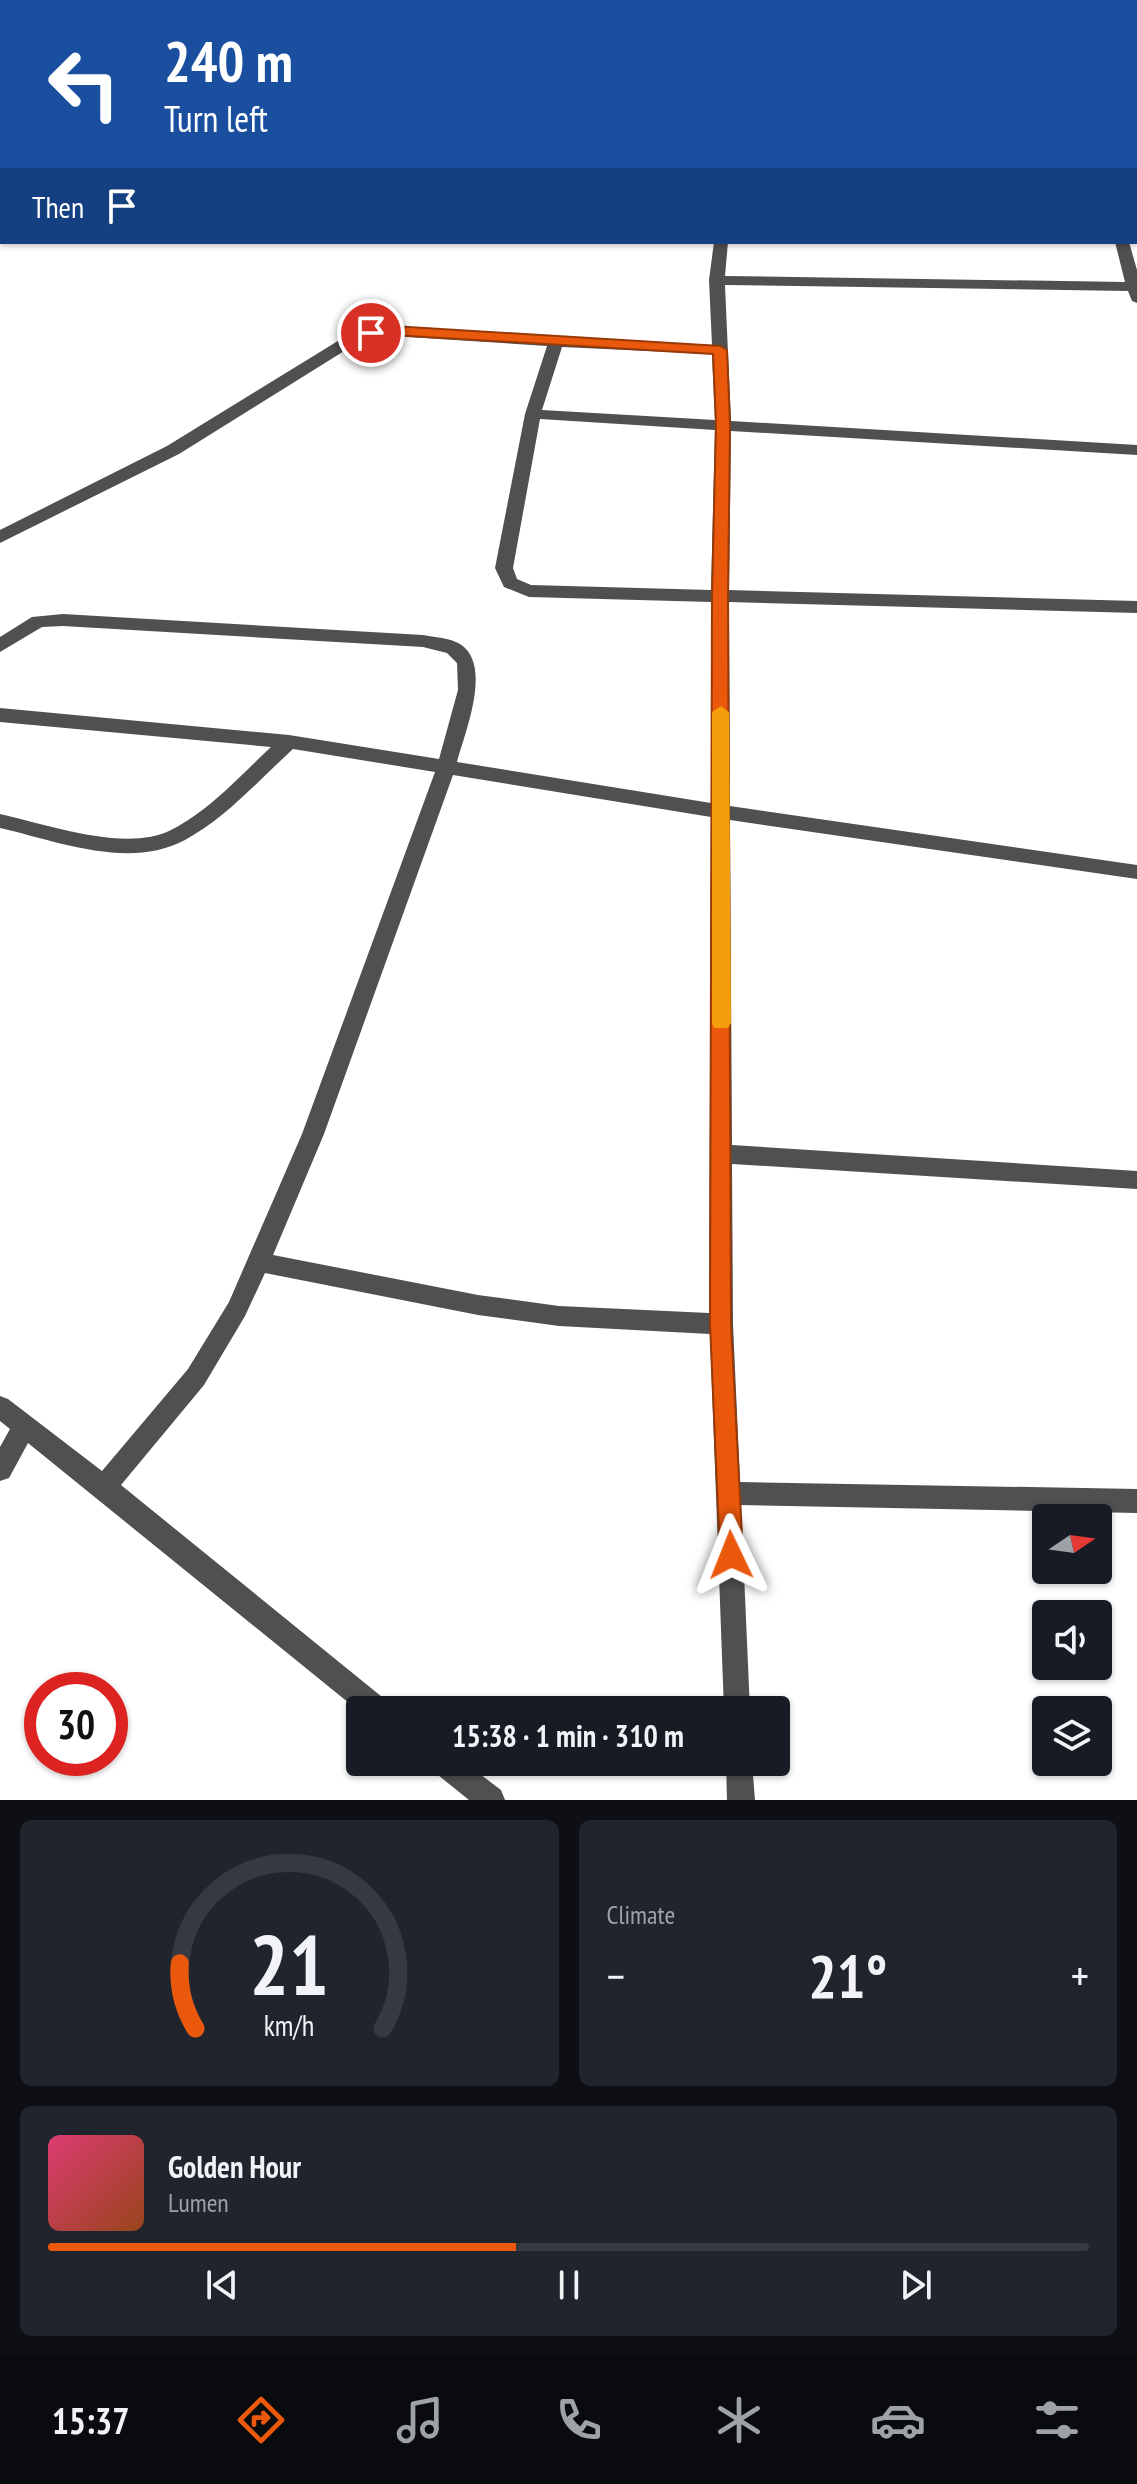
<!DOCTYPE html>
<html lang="en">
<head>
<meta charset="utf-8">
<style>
  body { margin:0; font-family:"PT Sans Narrow",sans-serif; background:#20242c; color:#f1f3f6; height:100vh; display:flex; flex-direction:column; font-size:30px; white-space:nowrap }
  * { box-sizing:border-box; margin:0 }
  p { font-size:26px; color:#9ea1a6 }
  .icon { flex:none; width:44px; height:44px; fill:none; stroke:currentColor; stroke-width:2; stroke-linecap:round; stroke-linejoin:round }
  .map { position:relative; height:1800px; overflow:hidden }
  .drawer { display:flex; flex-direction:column; gap:20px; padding:20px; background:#0d0f14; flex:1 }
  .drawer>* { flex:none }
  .hud { position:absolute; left:0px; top:0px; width:1138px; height:244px; box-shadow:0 2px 6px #0004; background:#1a4fa0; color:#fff; overflow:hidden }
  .needle { width:52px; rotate:77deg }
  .controls { position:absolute; left:1032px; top:1504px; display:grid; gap:16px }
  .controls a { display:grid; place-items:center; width:80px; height:80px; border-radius:8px; background:#171b24; box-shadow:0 2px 6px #0004; font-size:40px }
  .speed { position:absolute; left:24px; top:1672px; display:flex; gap:16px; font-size:40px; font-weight:700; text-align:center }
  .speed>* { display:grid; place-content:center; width:104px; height:104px; border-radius:50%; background:#171b24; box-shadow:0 2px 6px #0004; line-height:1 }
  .speed .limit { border:12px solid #d22; background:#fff; color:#111 }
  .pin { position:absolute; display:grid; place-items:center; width:68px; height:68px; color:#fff; margin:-34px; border:4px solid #fff; border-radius:50%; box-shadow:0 2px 8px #0007 }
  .me { position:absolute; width:88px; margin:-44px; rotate:358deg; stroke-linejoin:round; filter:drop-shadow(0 0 6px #0008) }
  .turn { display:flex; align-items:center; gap:28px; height:168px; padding:0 32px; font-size:36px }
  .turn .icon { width:104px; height:104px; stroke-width:2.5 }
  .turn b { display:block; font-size:56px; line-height:68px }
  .then { display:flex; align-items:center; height:76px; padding:0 32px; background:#0003; gap:16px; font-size:30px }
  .big { font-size:60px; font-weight:600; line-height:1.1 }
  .drawer .widget { flex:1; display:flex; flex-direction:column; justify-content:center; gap:12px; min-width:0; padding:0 28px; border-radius:12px; background:#20242c }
  .drawer .dial { align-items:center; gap:0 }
  .dial svg { height:208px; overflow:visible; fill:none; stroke:#363941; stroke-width:7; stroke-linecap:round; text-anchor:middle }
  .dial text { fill:#f1f3f6; stroke:none }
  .song { display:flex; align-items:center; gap:24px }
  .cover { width:96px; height:96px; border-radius:12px; background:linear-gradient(135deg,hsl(340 70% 55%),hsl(20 70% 35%)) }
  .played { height:8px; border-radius:4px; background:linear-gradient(90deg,#ea580c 45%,#363941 45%) }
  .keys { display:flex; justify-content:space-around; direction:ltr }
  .heat { display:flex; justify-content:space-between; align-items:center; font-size:44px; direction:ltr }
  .drawer .tiles { flex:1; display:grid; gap:20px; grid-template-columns:1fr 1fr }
  .widget:last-child { grid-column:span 2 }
  .trip { position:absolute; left:346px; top:1696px; width:444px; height:80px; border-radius:8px; background:#171b24; box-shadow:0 2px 6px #0004; font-weight:600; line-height:80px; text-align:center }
  .menu { display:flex; height:128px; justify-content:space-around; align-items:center; background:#090b0e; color:#9ea1a6 }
  .menu .icon { width:56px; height:56px }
  .menu .active { color:#ea580c }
  .menu b { font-size:36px; color:#f1f3f6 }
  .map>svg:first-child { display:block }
</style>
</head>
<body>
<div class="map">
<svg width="1137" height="1800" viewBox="0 0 1137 1800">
  <rect width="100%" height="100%" fill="#fff"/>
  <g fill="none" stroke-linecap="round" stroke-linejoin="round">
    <!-- minor -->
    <path fill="#505050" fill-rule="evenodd" d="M845,0H857V2H845Z
      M1109,0H1121L1122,2H1110Z
      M1136,65H1137V76H1136Z
      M0,138H2L0,150Z
      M0,167H2V175H0Z
      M1136,196H1137V204H1136Z
      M714,242H728L725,276L1125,282L1115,242H1129L1137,270V303L1132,301L1128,291L725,285L731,421L1137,445V455L731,431L729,590L1137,601V613L729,602L730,806L1137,865V879L730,820L732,1145L1137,1171V1189L732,1164L733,1324L740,1482L1137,1489V1513L741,1505L750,1710H724L710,1334L559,1326L478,1315L265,1273L245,1316L204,1385L121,1485L387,1701L391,1710L360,1712L28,1443L9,1478L0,1481V1447L10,1429L0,1421V1396L8,1399L102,1471L188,1369L229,1302L302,1134L435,772L293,749C259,780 226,818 185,840C129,870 57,841 0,828V814C46,824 126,853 171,830C209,811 240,776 271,747L0,722V708L289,735L439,759L458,690L457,663L447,653L423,647L63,626L42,627L0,652V637L32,617L63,614L423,635C434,637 450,638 460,644C493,665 465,732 457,762L711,803V602L529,597L504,587L495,568L525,414L547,346L392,336L357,343L179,454L0,543V530L167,446L346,336L392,326L712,345L709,280ZM562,347L712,354L715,420L542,410ZM540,419L715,430L711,590L531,585L517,579L513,568ZM453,775L711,817L709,1313L559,1306L478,1295L273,1255L324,1134Z
      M429,1762H464L501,1790L505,1800H469L433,1771Z
      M726,1762H752L755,1800H727Z"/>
  </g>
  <!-- route -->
  <path fill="#ea580c" stroke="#983908" stroke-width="2" d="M392,326L720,346L727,350L730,424L728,597L731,1324L743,1555L739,1563L731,1566L723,1563L720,1555L710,1324L712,597L716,424L713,354L392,335L371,338L364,333Z"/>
  <!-- slow -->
  <path fill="#f59e0b" d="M721,706L729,712L731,1023L728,1028H714L712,1023V712Z"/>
</svg>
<div class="controls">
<a><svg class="needle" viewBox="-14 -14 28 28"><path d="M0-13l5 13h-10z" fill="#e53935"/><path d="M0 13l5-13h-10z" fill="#9ea1a6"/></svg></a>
<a><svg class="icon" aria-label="sound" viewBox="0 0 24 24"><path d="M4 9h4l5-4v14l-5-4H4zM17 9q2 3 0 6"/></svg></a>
<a><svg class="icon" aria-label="layers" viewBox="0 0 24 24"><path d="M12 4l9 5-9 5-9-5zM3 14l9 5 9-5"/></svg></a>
</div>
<div class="speed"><div class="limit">30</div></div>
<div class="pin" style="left:371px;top:333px;background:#d93025"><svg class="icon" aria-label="arrive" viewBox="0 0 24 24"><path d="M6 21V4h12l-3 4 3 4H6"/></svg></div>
<svg class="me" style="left:731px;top:1555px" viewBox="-20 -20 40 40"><path d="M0-17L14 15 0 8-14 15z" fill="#ea580c" stroke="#fff" stroke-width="4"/></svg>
<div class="trip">15:38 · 1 min · 310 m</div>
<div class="hud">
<div class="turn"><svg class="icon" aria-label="left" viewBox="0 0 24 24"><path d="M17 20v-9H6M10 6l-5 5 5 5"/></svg><div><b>240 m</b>Turn left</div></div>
<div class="then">Then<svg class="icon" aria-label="arrive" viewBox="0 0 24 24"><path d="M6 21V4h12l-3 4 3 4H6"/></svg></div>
</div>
</div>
<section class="drawer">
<div class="tiles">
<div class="widget dial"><svg viewBox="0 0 100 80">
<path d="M14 69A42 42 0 1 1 86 69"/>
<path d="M14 69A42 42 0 0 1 8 44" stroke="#ea580c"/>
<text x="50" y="56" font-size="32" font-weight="700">21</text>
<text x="50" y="72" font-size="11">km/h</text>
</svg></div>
<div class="widget"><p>Climate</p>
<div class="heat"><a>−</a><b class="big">21°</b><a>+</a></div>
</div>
<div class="widget">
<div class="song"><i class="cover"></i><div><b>Golden Hour</b><p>Lumen</p></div></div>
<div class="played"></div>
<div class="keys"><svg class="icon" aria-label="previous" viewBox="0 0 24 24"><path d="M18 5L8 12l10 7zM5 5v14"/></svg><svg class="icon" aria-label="pause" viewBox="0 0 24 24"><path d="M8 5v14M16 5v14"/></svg><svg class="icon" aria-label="next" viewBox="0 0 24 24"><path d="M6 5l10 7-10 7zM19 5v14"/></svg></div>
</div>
</div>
</section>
<nav class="menu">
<b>15:37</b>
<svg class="icon active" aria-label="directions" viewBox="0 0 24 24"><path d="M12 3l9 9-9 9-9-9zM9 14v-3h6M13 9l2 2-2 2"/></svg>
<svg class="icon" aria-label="music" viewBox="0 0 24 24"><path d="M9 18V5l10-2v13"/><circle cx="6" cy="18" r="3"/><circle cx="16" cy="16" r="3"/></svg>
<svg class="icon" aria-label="phone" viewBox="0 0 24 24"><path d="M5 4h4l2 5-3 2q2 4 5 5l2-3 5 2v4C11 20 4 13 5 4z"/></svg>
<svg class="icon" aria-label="climate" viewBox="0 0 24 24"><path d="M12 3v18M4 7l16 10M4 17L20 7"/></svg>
<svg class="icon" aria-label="car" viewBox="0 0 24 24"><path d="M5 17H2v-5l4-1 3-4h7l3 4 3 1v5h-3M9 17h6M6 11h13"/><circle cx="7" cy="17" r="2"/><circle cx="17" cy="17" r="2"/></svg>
<svg class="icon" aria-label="filters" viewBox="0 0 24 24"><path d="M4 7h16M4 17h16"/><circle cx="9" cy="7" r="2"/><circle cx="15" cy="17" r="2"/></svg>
</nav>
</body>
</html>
